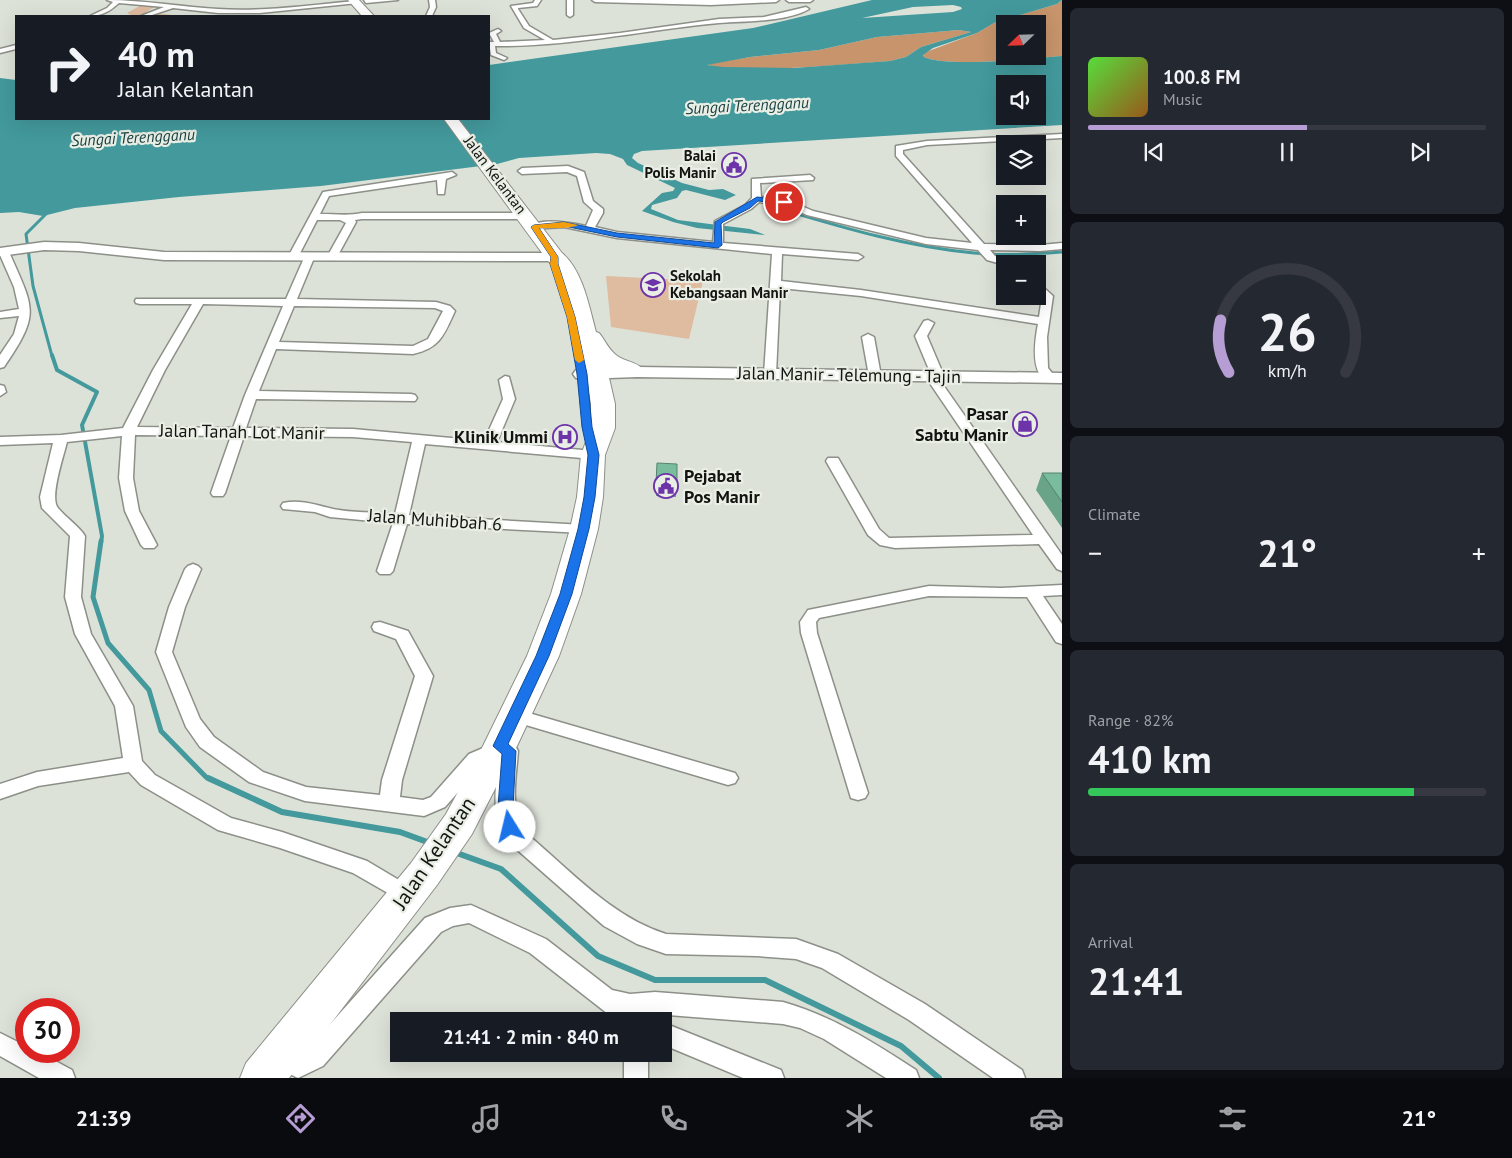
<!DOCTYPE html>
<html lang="en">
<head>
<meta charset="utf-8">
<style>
  body { margin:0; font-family:"PT Sans",sans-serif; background:#242831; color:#f1f3f6; height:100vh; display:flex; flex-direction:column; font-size:19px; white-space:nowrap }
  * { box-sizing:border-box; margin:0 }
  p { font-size:16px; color:#9ea1a6 }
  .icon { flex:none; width:28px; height:28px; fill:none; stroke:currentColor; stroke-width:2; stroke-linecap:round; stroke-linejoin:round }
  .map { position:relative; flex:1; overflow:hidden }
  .side { display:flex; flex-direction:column; gap:8px; padding:8px; background:#0d0f14; width:450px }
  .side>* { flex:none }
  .top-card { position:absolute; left:15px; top:15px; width:475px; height:105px; border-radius:0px; box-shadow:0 5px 20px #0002; background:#171b24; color:#f1f3f6; overflow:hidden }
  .needle { width:32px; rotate:247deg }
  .tools { position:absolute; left:996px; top:15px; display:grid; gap:10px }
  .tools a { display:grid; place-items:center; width:50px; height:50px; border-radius:0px; background:#171b24; box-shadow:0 5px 20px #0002; font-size:25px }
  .speed { position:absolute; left:15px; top:998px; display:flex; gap:10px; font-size:25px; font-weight:700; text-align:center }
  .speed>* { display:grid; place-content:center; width:65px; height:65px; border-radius:50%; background:#171b24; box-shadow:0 5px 20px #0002; line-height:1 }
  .speed .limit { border:8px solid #d22; background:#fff; color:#111 }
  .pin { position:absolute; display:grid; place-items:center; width:42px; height:42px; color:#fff; margin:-21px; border:2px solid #fff; border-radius:50%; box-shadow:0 1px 5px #0007 }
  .me { position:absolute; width:55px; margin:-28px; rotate:351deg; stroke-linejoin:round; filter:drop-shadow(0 0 4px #0008) }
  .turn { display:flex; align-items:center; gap:18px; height:105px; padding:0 20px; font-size:22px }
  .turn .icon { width:65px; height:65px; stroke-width:2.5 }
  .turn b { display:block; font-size:35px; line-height:42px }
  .big { font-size:38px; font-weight:700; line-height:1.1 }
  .side .tile { flex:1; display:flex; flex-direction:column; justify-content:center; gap:8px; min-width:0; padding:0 18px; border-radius:8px; background:#242831 }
  .side .dial { align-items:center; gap:0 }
  .dial svg { height:130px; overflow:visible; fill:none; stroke:#363941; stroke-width:7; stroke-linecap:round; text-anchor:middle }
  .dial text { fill:#f1f3f6; stroke:none }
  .song { display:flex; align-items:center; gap:15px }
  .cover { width:60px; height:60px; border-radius:8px; background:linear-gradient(135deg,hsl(110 70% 55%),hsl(30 70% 35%)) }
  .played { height:5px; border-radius:2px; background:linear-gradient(90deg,#b69dd4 55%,#363941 55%) }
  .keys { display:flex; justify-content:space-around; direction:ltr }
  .heat { display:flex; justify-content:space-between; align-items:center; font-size:28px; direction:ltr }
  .charge { height:8px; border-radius:4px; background:linear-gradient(90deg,#34c759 82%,#363941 0) }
  .trip { position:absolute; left:390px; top:1012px; width:282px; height:50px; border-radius:0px; background:#171b24; box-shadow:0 5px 20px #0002; font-weight:700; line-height:50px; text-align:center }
  .dock { display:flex; height:80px; justify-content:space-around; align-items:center; background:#090b0e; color:#9ea1a6 }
  .dock .icon { width:35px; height:35px }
  .dock .current { color:#b69dd4 }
  .dock b { font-size:22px; color:#f1f3f6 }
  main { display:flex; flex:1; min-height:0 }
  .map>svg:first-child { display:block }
</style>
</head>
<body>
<main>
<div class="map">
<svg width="1062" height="1078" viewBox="0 0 1062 1078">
  <rect width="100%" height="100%" fill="#dde2d9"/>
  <!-- green -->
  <path fill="#dfbba0" d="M143,4L158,5L146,12L182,16H133L127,13Z
    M606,276L703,281L689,339L611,327Z"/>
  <!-- forest -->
  <path fill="#c7946b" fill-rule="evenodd" d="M1062,0V56C1032,58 949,68 924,57L923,54L926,52L977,33L994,23L1057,4ZM1005,24H1038V56H1005Z
    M959,30L971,32L921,47L906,57L890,61C863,63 722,76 707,64L750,57L819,50L877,37Z"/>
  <!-- water -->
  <path fill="#43999c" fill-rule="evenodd" d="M872,0H1062L1057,4L994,23L977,33L933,48L923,55L924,57C949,68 1032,58 1062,56V125L642,151L634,154L632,158L638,163L682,183L709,190L723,189L736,195L725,200L686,190L682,191L677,198L652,205L651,209L678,220L750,229L765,235L697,228L673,222L642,211L662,193L673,191L675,188L627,165L623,159L610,154L596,153L519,158L497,164L321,186L179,197L75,208L43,216L19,212L0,213V78L16,80V119H489V65L753,28ZM953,5L961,7L962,9L953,12L862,18L913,7ZM959,30L971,32L921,47L906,57L890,61L794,68L723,67L707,65L750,57L819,50L877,37ZM1005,84H1038V116H1005Z"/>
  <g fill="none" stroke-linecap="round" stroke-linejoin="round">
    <!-- stream-far4 -->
    <path stroke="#43999c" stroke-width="2.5" d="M777,208L779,209"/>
    <!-- stream-far3 -->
    <path stroke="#43999c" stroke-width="3" d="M777,208C841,227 907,247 974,253C1003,256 1033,254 1062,252
      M47,213L26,234L33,286L52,356"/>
    <!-- stream-far2 -->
    <path stroke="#43999c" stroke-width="4" d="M52,355L57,370L97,392L82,425L102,536L101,543"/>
    <!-- stream-far1 -->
    <path stroke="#43999c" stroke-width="5" d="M101,541L93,597L108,643L149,690L161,731L206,777L211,779"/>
    <!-- stream -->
    <path stroke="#43999c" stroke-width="6" d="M208,778L282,812L400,832L430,843
      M454,852L501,869L598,956L655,980H765L901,1046L939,1078"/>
    <defs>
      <path id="street" d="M107,0C144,0 181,7 218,9C263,12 310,5 355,1L358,3L260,13H218L173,8L149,16H141L164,7L119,3C110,11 102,16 90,16L107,8L113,2Z
        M364,0H398L366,3Z
        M429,0H435L436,7L432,16H426L430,7Z
        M535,0H541L537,6L518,8V9L529,26L553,40L620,33L719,19L764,17L806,7L809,9C787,22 745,21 719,23C644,30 570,47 495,46L496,53L507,58L504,60L491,55L489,42H494L489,33L498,29L501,31L496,34L500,42L545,40L524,28L511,6L533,3Z
        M567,0H573V15L570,17L567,15Z
        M592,0H779L776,2L711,5L595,2Z
        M786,0H813L810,2H789Z
        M16,45V49L0,53V49Z
        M1062,134V138L927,145L903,150V154L984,244L1040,245L1062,243V249L1040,251L990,250L995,256L1016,264H1005V265L987,260L978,250L926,244L807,215L783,205L759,202L751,209L723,224V243L858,254L863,257L858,260L782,254L781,281L861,290L1039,317L1042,297L1038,293V285L1042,286L1053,296L1047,337L1048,368L1056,378L1050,382C1029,376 1035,340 1038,324L861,296L780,288L776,374L770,378L766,377L764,374L772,254L617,238L564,227L531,229L529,227C541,217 572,223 586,226L593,210L584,202L577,176L567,172L522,174L518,171L522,168L568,166L584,172L593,201L603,209V213L595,227L617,232L713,242L715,221L745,205L752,198V179L810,175L814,178L813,180L760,183L761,197L788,200L813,211L926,238L972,243L896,156V146L927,141Z
        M452,172L456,175L446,179L444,194H438L437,180L329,196L320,214C335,214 348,216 362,213H526L531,216L526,219H362L355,220L356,222L337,257L332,260L327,257L346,223L340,220H317L297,259L293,260L288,257L323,192Z
        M4,249L9,252C34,309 41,313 4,367L0,368V355L14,334L19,316L0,318V312L19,309L14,287L0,255V250Z
        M309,255L314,258L297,299L436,302L450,306L455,311C444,335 440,348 413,354L276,349L259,391L411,394L415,395L417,398L415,401L256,399L246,428L353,429L484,441L503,399L499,380L505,376L509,377L515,399L497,442L593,451L598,452L600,455L598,458L593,459L425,444L409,515L584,525L589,526L591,529L589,532L584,533L407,524L393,571L390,574H380L377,571L393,523L330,517L315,512L283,509L281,506L283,503C300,499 317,505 333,509C352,513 375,512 395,514L412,442L353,437L244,436L225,493L223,496H213L211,493L231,436L135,435L133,478L139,511L157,545L154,548H144L141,545L125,511L119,478L122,436L67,442C64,455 49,498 58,508C66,518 78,525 85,536L81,597L91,634L133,706L142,761L155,775L231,818L282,832L367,861L414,889L418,895L414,901L407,904L353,873L280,848L218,830L141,785L129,772L38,786L0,799V784L37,772L123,758L115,706L75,634L65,597L70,536L42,508L40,497L53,443L0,445V437L61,435L123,428L153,370L192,304H140L136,303L135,301L136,299H286L304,258ZM203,304L283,306L245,395L233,428L137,427L165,370ZM294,306L435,308L443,311L428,339L413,346L279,342Z
        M928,320L934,323L927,336L944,376L939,379L1062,555V571L1057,569L1039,544L895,548L880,545L868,535L826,461L828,458H838L879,529L889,538L1033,535L925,376L930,372L915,336L924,321Z
        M868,334L874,337L881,376L875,380L869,376L862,337Z
        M0,385L4,386L6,392L0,396Z
        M193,564L198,566L201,569L185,607L172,652L200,719L214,737L263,772L306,787L380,795L382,780L415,676L396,639L374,631L372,627L374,623L380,622L408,631L433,676L402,780L400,797L423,800L431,797L469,754L502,740C509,742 515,744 518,751C516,781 508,810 528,835C571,871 612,917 666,934L796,939L838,954L925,1004L1022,1070L1025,1078H993L909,1020L822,968L796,959L757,956L666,954L637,944L604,926L514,847C488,814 496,795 499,757L483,764L445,807L424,816L305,801L249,782L200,747L186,727L156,652L169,607L185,569L188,566Z
        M1062,585V595L1043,596L1062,624V644L1056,642L1027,597L929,596L819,618L816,622L817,633L868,793L865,798L858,800L851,798L801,633L800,622L808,610L929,586L1001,588Z
        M515,709L728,771L735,773L738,778L735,783L728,785L509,720L506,715L509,710Z
        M471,905L546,939L612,990L630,994L655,992L783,1002C832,1016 873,1042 916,1070L919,1078H886L824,1039L800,1028L783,1024L655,1014H644L646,1021H617L530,953L469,923L453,926L441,932L323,1066L298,1078L273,1066L269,1058L273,1050L281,1047L298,1054L307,1050L425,918L450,908Z
        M664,1023L781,1070L784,1078H743L664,1045Z
        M0,1033L26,1046V1051H37L72,1070L75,1078H39L0,1056Z
        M624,1054H648V1078H624Z"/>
      <path id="secondary" d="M44,242L79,243L164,252L555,253L560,254L562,257L560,260L555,261L164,260L79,251L44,250L0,256V248Z
        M637,367L1062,373V383L637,377L582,379L576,378L573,374L576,370L582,369Z"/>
      <path id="highway" d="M348,0H359L374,16H362Z
        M444,119H458L562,253C583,271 589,306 596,332L599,333C605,340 608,349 616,355C624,362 637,361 643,370L640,375L632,377L607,369L615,404V428L605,455L603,497L598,529L581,594L559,656L517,746L472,834L437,885L289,1078H240L246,1063L411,863L446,814L483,746L527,656L551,594L570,529L577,497L581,455L591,428V404L585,369L567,299L554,266L548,261Z"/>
    </defs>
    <!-- street casing -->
    <use href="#street" stroke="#8c9088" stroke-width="3"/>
    <!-- secondary casing -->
    <use href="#secondary" stroke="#8c9088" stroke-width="3"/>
    <!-- highway casing -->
    <use href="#highway" stroke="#8c9088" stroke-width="2"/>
    <!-- street -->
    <use href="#street" fill="#fff" fill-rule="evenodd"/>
    <!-- secondary -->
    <use href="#secondary" fill="#fff" fill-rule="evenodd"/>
    <!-- highway -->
    <use href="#highway" fill="#fff" fill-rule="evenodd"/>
  </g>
  <!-- wall -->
  <path fill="#69a388" d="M657,463L677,486L676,497L656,496Z
    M1042,473H1062V528L1036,490Z"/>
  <!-- building -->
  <path fill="#7abd9e" stroke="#55846f" d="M657,463L677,464V486L656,484Z
    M1042,473H1062V502Z"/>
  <!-- route -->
  <path fill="#1a73e8" stroke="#114b97" d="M757,197L784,200L788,202L784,204L758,201L750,208L723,222L721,224L722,245L718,248L617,237L564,226L539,228L558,257V264L575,317L587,374L592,427L599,455L595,497L589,529L572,594L549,656L508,744L516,751L513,807L517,827L515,831L510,833L504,831L498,807L502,754L493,746L536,656L560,594L578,529L584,497L588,455L582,427L577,374L567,317L550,264L551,257L531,227L534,225L564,222L617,233L714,243L715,222Z"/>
  <!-- slow -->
  <path fill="#f59e0b" d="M564,222L578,225C572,229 548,228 539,228L558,257V264L575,317L584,360L579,363L575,360L567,317L550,264L551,257L531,227L534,225Z"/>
  <!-- icons -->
  <defs>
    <symbol id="civic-ring" viewBox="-11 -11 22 22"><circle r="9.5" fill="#eaefe6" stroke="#6d34aa" stroke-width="1.5"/><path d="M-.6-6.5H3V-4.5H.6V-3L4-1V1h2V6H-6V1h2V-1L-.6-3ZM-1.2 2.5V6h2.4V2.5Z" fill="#6d34aa"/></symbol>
    <symbol id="school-ring" viewBox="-11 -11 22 22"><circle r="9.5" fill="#eaefe6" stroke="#6d34aa" stroke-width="1.5"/><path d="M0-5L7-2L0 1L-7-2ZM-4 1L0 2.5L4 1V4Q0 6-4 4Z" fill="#6d34aa"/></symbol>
    <symbol id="shop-ring" viewBox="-11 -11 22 22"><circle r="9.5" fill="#eaefe6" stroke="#6d34aa" stroke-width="1.5"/><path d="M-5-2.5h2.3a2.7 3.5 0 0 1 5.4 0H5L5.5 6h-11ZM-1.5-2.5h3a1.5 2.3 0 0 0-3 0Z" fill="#6d34aa"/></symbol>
    <symbol id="hospital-ring" viewBox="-11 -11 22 22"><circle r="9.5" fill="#eaefe6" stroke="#6d34aa" stroke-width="1.5"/><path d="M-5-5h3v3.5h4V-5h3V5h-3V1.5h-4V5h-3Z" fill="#6d34aa"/></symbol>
  </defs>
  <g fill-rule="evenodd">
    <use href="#civic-ring" x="720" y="151" width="28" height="28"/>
    <use href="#school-ring" x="639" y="271" width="28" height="28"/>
    <use href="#shop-ring" x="1011" y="410" width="28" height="28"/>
    <use href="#hospital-ring" x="551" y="423" width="28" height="28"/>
    <use href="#civic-ring" x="652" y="472" width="28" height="28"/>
  </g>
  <g text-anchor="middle" stroke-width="4.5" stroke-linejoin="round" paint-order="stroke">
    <!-- far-poi labels -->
    <g font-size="15" font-weight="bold" fill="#131411" stroke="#eaefe6" text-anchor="end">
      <text x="716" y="161">Balai<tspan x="716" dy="17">Polis Manir</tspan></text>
      <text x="670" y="281" text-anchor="start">Sekolah<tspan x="670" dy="17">Kebangsaan Manir</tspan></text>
    </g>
    <!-- far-street labels -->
    <g font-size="15" fill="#131411" stroke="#eaefe6">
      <text transform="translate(495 175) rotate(53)" y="5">Jalan Kelantan</text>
    </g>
    <!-- far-water labels -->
    <g font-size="16" font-style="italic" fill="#1a4243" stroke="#eaefe6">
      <text transform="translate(747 105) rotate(-3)" y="6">Sungai Terengganu</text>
      <text transform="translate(133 137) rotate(-3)" y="6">Sungai Terengganu</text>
    </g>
    <!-- street labels -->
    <g font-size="18" fill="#131411" stroke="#eaefe6">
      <text transform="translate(849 375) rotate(1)" y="6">Jalan Manir - Telemung - Tajin</text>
      <text transform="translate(242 432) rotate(1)" y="6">Jalan Tanah Lot Manir</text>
      <text transform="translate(435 520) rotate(4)" y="6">Jalan Muhibbah 6</text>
    </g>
    <!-- poi labels -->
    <g font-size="18" font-weight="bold" fill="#131411" stroke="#eaefe6" text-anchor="end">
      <text x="1008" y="420">Pasar<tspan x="1008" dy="21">Sabtu Manir</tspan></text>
      <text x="548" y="443">Klinik Ummi</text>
      <text x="684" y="482" text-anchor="start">Pejabat<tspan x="684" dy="21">Pos Manir</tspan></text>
    </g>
    <!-- near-street labels -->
    <g font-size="21" fill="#131411" stroke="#eaefe6">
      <text transform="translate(434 853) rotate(-56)" y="7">Jalan Kelantan</text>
    </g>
  </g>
</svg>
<div class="tools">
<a><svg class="needle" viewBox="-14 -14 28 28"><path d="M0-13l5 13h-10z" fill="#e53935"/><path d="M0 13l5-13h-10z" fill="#9ea1a6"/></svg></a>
<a><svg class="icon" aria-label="sound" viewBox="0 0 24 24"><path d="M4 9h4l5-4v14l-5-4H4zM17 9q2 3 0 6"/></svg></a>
<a><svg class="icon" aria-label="layers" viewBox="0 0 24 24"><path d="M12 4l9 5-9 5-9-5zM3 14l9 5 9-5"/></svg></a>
<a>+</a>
<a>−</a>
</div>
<div class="speed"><div class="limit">30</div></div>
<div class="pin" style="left:784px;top:202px;background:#d93025"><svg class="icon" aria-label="arrive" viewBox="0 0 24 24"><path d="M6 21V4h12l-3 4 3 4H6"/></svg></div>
<svg class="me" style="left:510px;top:827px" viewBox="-20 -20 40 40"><circle r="19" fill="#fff"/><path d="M0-13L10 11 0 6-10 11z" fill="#1a73e8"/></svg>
<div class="trip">21:41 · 2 min · 840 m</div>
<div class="top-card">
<div class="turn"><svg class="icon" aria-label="right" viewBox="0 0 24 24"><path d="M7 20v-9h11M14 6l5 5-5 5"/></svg><div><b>40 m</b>Jalan Kelantan</div></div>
</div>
</div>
<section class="side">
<div class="tile">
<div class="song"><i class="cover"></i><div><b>100.8 FM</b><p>Music</p></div></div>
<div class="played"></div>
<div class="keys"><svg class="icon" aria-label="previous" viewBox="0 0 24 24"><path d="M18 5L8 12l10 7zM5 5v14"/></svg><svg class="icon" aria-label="pause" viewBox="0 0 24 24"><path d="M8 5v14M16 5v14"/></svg><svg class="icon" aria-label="next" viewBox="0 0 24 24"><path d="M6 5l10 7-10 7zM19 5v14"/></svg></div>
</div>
<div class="tile dial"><svg viewBox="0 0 100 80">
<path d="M14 69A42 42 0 1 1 86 69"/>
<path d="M14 69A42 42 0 0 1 9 37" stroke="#b69dd4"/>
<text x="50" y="56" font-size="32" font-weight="700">26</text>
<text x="50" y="72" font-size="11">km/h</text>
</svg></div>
<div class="tile"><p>Climate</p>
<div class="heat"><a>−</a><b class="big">21°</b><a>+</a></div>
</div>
<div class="tile"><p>Range · 82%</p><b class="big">410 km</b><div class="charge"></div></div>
<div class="tile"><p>Arrival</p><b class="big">21:41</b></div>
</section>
</main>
<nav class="dock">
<b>21:39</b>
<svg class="icon current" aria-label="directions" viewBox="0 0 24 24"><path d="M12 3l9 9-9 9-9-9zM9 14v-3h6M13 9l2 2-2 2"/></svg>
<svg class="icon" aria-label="music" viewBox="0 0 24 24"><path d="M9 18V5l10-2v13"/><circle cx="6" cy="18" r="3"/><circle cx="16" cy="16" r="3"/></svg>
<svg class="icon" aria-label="phone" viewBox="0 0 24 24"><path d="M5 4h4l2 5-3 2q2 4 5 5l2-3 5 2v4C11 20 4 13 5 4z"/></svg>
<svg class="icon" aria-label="climate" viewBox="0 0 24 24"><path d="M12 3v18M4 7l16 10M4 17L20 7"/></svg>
<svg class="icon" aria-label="car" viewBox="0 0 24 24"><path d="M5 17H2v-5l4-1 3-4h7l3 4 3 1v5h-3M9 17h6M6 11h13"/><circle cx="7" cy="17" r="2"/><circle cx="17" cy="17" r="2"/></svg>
<svg class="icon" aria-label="filters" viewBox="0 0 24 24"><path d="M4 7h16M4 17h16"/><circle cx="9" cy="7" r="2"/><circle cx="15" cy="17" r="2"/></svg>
<b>21°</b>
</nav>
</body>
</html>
